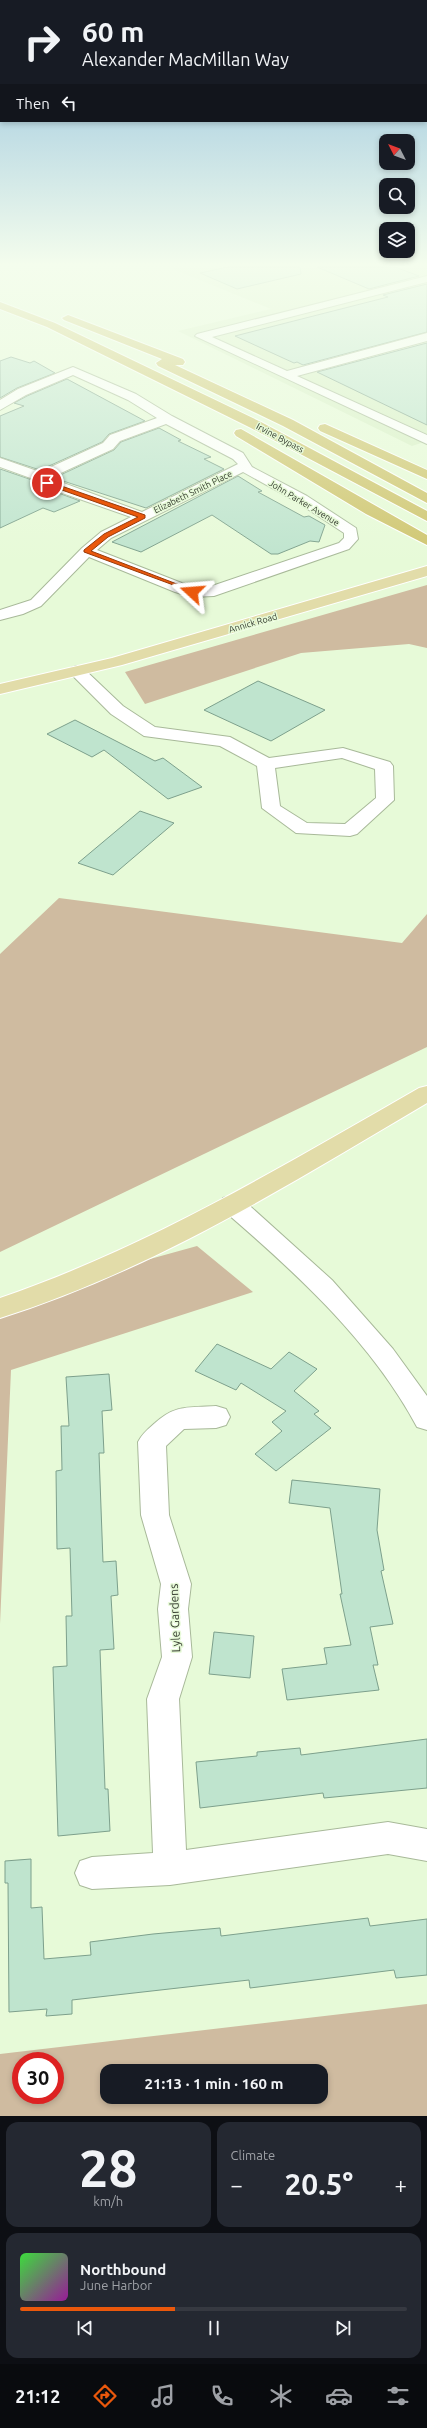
<!DOCTYPE html>
<html lang="en">
<head>
<meta charset="utf-8">
<style>
  body { margin:0; font-family:Ubuntu,sans-serif; background:#242831; color:#f1f3f6; height:100vh; display:flex; flex-direction:column; font-size:15px; white-space:nowrap }
  * { box-sizing:border-box; margin:0 }
  p { font-size:13px; color:#9ea1a6 }
  .icon { flex:none; width:22px; height:22px; fill:none; stroke:currentColor; stroke-width:2; stroke-linecap:round; stroke-linejoin:round }
  .map { position:relative; height:2116px; overflow:hidden }
  .panel { display:flex; flex-direction:column; gap:6px; padding:6px; background:#0d0f14; flex:1 }
  .panel>* { flex:none }
  .guide { position:absolute; left:0px; top:0px; width:427px; height:122px; box-shadow:0 2px 6px #0003; background:#171b24; color:#f1f3f6; overflow:hidden }
  .needle { width:26px; rotate:312deg }
  .buttons { position:absolute; left:379px; top:134px; display:grid; gap:8px }
  .buttons a { display:grid; place-items:center; width:36px; height:36px; border-radius:8px; background:#171b24; box-shadow:0 2px 6px #0003; font-size:20px }
  .speed { position:absolute; left:12px; top:2052px; display:flex; gap:8px; font-size:20px; font-weight:700; text-align:center }
  .speed>* { display:grid; place-content:center; width:52px; height:52px; border-radius:50%; background:#171b24; box-shadow:0 2px 6px #0003; line-height:1 }
  .speed .limit { border:6px solid #d22; background:#fff; color:#111 }
  .pin { position:absolute; display:grid; place-items:center; width:34px; height:34px; color:#fff; margin:-17px; border:2px solid #fff; border-radius:50%; box-shadow:0 1px 4px #0007 }
  .me { position:absolute; width:44px; margin:-22px; rotate:289deg; stroke-linejoin:round; filter:drop-shadow(0 0 3px #0008) }
  .turn { display:flex; align-items:center; gap:14px; height:84px; padding:0 16px; font-size:18px }
  .turn .icon { width:52px; height:52px; stroke-width:2.5 }
  .turn b { display:block; font-size:28px; line-height:34px }
  .then { display:flex; align-items:center; height:38px; padding:0 16px; background:#0003; gap:8px; font-size:15px }
  .big { font-size:30px; font-weight:700; line-height:1.1 }
  .panel .widget { flex:1; display:flex; flex-direction:column; justify-content:center; gap:6px; min-width:0; padding:0 14px; border-radius:12px; background:#242831 }
  .panel .dial { align-items:center; gap:0 }
  .dial b { font-size:52px; line-height:1 }
  .song { display:flex; align-items:center; gap:12px }
  .cover { width:48px; height:48px; border-radius:6px; background:linear-gradient(135deg,hsl(120 70% 55%),hsl(300 70% 35%)) }
  .played { height:4px; border-radius:2px; background:linear-gradient(90deg,#ea580c 40%,#363941 40%) }
  .keys { display:flex; justify-content:space-around; direction:ltr }
  .heat { display:flex; justify-content:space-between; align-items:center; font-size:22px; direction:ltr }
  .panel .tiles { flex:1; display:grid; gap:6px; grid-template-columns:1fr 1fr }
  .widget:last-child { grid-column:span 2 }
  .trip { position:absolute; left:100px; top:2064px; width:228px; height:40px; border-radius:12px; background:#171b24; box-shadow:0 2px 6px #0003; font-weight:700; line-height:40px; text-align:center }
  .tabs { display:flex; height:64px; justify-content:space-around; align-items:center; background:#090b0e; color:#9ea1a6 }
  .tabs .icon { width:28px; height:28px }
  .tabs .selected { color:#ea580c }
  .tabs b { font-size:18px; color:#f1f3f6 }
  .map>svg:first-child { display:block }
</style>
</head>
<body>
<div class="map">
<svg width="427" height="2116" viewBox="0 0 427 2116">
  <rect width="100%" height="100%" fill="#e7fad8"/>
  <!-- built -->
  <path fill="#d9f0c7" d="M168,267H427V441L412,446L178,331L271,309Z"/>
  <!-- forest -->
  <path fill="#cfbba0" fill-rule="evenodd" d="M427,585V648L409,644L301,653L145,704L125,672Z
    M59,898L402,943L427,914V1047L0,1252V954Z
    M197,1246L253,1292L11,1370L0,1624V1306L85,1277Z
    M427,2004V2116H0V2054ZM21,2061H55V2095H21ZM107,2071H321V2097H107Z"/>
  <!-- building -->
  <path fill="#bfe4ce" stroke="#7da08c" d="M228,267H300L301,274L237,289L200,273Z
    M317,267H395L419,276L369,289Z
    M427,284V332L303,365L297,362L294,363L235,336L388,297L383,295Z
    M427,343V425L317,372Z
    M11,357L30,363L34,361L55,373L17,388L0,398V361Z
    M67,379L145,421L109,434L102,442L40,470L0,457V416L24,406L14,403L27,396Z
    M159,428L181,440L178,441L211,457L204,459L224,469L146,508L54,478L114,450L121,442Z
    M0,469L35,481L42,487L80,501L54,512L43,508L0,528Z
    M238,476L262,491L258,492L304,517L309,516L325,525L319,542L310,541L278,554H271L212,515L141,552L112,542Z
    M258,681L325,710L271,741L204,710Z
    M75,720L155,761L163,758L202,787L168,799L104,750L92,757L47,734Z
    M140,811L174,823L113,875L78,863Z
    M217,1344L271,1369L289,1352L317,1369L294,1391L319,1411L314,1414L331,1428L276,1471L255,1454L282,1431L272,1422L286,1411L241,1383L236,1390L195,1371Z
    M109,1374L112,1410L102,1411L104,1453H99L103,1562L116,1561L118,1595L111,1596L114,1649L100,1650L105,1789H108L110,1831L58,1836L53,1667L67,1666L66,1616H72L70,1548L57,1549L56,1471L62,1470L61,1426H69L66,1377Z
    M292,1480L380,1489L377,1530L384,1570L381,1571L393,1624L370,1627L378,1665H373L379,1690L287,1700L282,1669L327,1664L324,1648L351,1645L340,1594H342L330,1508L289,1503Z
    M214,1632L254,1636L250,1678L209,1674Z
    M427,1739V1788L324,1798L323,1793L200,1808L196,1762L257,1756V1752L300,1748L301,1755Z
    M31,1859V1908L42,1907L44,1959L91,1955L90,1942L153,1934L220,1928L221,1936L368,1918L370,1926L427,1919V1975L396,1978L394,1970L250,1988L249,1980L72,2000V2014L46,2016L47,2009L9,2012L8,1883H5V1861Z"/>
  <g fill="none" stroke-linecap="round" stroke-linejoin="round">
    <defs>
      <path id="minor" d="M427,276V282L212,337L287,371L427,333V341L297,376L427,435V444L195,336L197,334Z
        M73,367L136,394L172,416L243,453L252,467L307,496L356,528L358,539L349,549L214,596L192,597L175,592L89,557L41,606L23,614L0,620V610L31,600L82,548L101,532L131,517L42,486L36,480L0,467V458L40,472L103,443L110,435L157,418L128,400L73,375L26,395L0,410V400L18,389ZM166,424L233,459L238,464L142,512L50,478L113,449L120,441ZM243,472L297,502L344,533V538L339,543L212,586L192,587L97,550L111,538Z
        M77,666L83,668L123,706L155,727L230,737L269,758L343,748L390,762L393,766L394,800L357,834L350,836L296,833L262,808L257,766L220,746L144,736L111,714L71,674L69,671L71,668ZM342,758L375,769L376,798L345,824L307,823L280,806L275,768Z
        M232,1196L241,1198L332,1280L393,1349L427,1396V1430L417,1427C371,1341 296,1273 223,1210L220,1204L223,1198Z
        M216,1406L226,1409L230,1417L226,1425L216,1428L184,1429L166,1446L169,1515L191,1584L188,1609L192,1657L179,1699L186,1850L388,1822L427,1829V1861L388,1854L170,1885L92,1889L80,1885L75,1873L80,1861L92,1857L153,1853L147,1699L162,1657L158,1609L161,1584L141,1515L138,1442C142,1434 148,1429 155,1423C176,1404 189,1408 216,1406Z"/>
      <path id="major" d="M427,566V576L122,665L0,694V684L112,658Z
        M427,1086V1103C290,1184 153,1270 0,1318V1298C149,1247 283,1166 419,1088Z"/>
      <path id="highway" d="M0,302L55,323L261,422L427,511V521L251,428L47,327L0,309Z
        M68,315L183,359L185,362L183,365H175L293,420L427,493V503L283,426L158,366L156,363L162,359L64,320L62,318Z
        M325,424L427,470V479L320,431L318,428L320,425Z
        M241,429L427,535V545L366,514L236,436L234,433L236,430Z"/>
    </defs>
    <!-- minor casing -->
    <use href="#minor" stroke="#a8b999" stroke-width="2"/>
    <!-- major casing -->
    <use href="#major" stroke="#fff" stroke-width="2"/>
    <!-- highway casing -->
    <use href="#highway" stroke="#fff" stroke-width="2"/>
    <!-- minor -->
    <use href="#minor" fill="#fff" fill-rule="evenodd"/>
    <!-- major -->
    <use href="#major" fill="#e2dca9" fill-rule="evenodd"/>
    <!-- highway -->
    <use href="#highway" fill="#cfc56f" fill-rule="evenodd"/>
  </g>
  <!-- sky -->
  <linearGradient id="sky" x2="0" y2="1"><stop stop-color="#8dbedc"/><stop offset="0.47" stop-color="#f4fded"/><stop offset="1" stop-color="#f4fded" stop-opacity="0"/></linearGradient>
  <rect width="427" height="563" fill="url(#sky)"/>
  <!-- route -->
  <path fill="#ea580c" stroke="#983908" d="M47,481L145,515V518L108,537L91,551L195,591V593L84,552V550L104,534L138,517L45,484Z"/>
  <g text-anchor="middle" stroke-width="3" stroke-linejoin="round" paint-order="stroke">
    <!-- far-street labels -->
    <g font-size="9" fill="#363d30" stroke="#e7fad8">
      <text transform="translate(280 438) rotate(28)" y="3">Irvine Bypass</text>
      <text transform="translate(193 492) rotate(-26)" y="3">Elizabeth Smith Place</text>
      <text transform="translate(304 503) rotate(31)" y="3">John Parker Avenue</text>
      <text transform="translate(253 623) rotate(-16)" y="3">Annick Road</text>
    </g>
    <!-- near-street labels -->
    <g font-size="12" fill="#363d30" stroke="#e7fad8">
      <text transform="translate(175 1618) rotate(-92)" y="4">Lyle Gardens</text>
    </g>
  </g>
</svg>
<div class="buttons">
<a><svg class="needle" viewBox="-14 -14 28 28"><path d="M0-13l5 13h-10z" fill="#e53935"/><path d="M0 13l5-13h-10z" fill="#9ea1a6"/></svg></a>
<a><svg class="icon" aria-label="search" viewBox="0 0 24 24"><circle cx="10" cy="10" r="6"/><path d="M15 15l6 6"/></svg></a>
<a><svg class="icon" aria-label="layers" viewBox="0 0 24 24"><path d="M12 4l9 5-9 5-9-5zM3 14l9 5 9-5"/></svg></a>
</div>
<div class="speed"><div class="limit">30</div></div>
<div class="pin" style="left:47px;top:483px;background:#d93025"><svg class="icon" aria-label="arrive" viewBox="0 0 24 24"><path d="M6 21V4h12l-3 4 3 4H6"/></svg></div>
<svg class="me" style="left:192px;top:592px" viewBox="-20 -20 40 40"><path d="M0-17L14 15 0 8-14 15z" fill="#ea580c" stroke="#fff" stroke-width="4"/></svg>
<div class="trip">21:13 · 1 min · 160 m</div>
<div class="guide">
<div class="turn"><svg class="icon" aria-label="right" viewBox="0 0 24 24"><path d="M7 20v-9h11M14 6l5 5-5 5"/></svg><div><b>60 m</b>Alexander MacMillan Way</div></div>
<div class="then">Then<svg class="icon" aria-label="left" viewBox="0 0 24 24"><path d="M17 20v-9H6M10 6l-5 5 5 5"/></svg></div>
</div>
</div>
<section class="panel">
<div class="tiles">
<div class="widget dial"><b>28</b><p>km/h</p></div>
<div class="widget"><p>Climate</p>
<div class="heat"><a>−</a><b class="big">20.5°</b><a>+</a></div>
</div>
<div class="widget">
<div class="song"><i class="cover"></i><div><b>Northbound</b><p>June Harbor</p></div></div>
<div class="played"></div>
<div class="keys"><svg class="icon" aria-label="previous" viewBox="0 0 24 24"><path d="M18 5L8 12l10 7zM5 5v14"/></svg><svg class="icon" aria-label="pause" viewBox="0 0 24 24"><path d="M8 5v14M16 5v14"/></svg><svg class="icon" aria-label="next" viewBox="0 0 24 24"><path d="M6 5l10 7-10 7zM19 5v14"/></svg></div>
</div>
</div>
</section>
<nav class="tabs">
<b>21:12</b>
<svg class="icon selected" aria-label="directions" viewBox="0 0 24 24"><path d="M12 3l9 9-9 9-9-9zM9 14v-3h6M13 9l2 2-2 2"/></svg>
<svg class="icon" aria-label="music" viewBox="0 0 24 24"><path d="M9 18V5l10-2v13"/><circle cx="6" cy="18" r="3"/><circle cx="16" cy="16" r="3"/></svg>
<svg class="icon" aria-label="phone" viewBox="0 0 24 24"><path d="M5 4h4l2 5-3 2q2 4 5 5l2-3 5 2v4C11 20 4 13 5 4z"/></svg>
<svg class="icon" aria-label="climate" viewBox="0 0 24 24"><path d="M12 3v18M4 7l16 10M4 17L20 7"/></svg>
<svg class="icon" aria-label="car" viewBox="0 0 24 24"><path d="M5 17H2v-5l4-1 3-4h7l3 4 3 1v5h-3M9 17h6M6 11h13"/><circle cx="7" cy="17" r="2"/><circle cx="17" cy="17" r="2"/></svg>
<svg class="icon" aria-label="filters" viewBox="0 0 24 24"><path d="M4 7h16M4 17h16"/><circle cx="9" cy="7" r="2"/><circle cx="15" cy="17" r="2"/></svg>
</nav>
</body>
</html>
